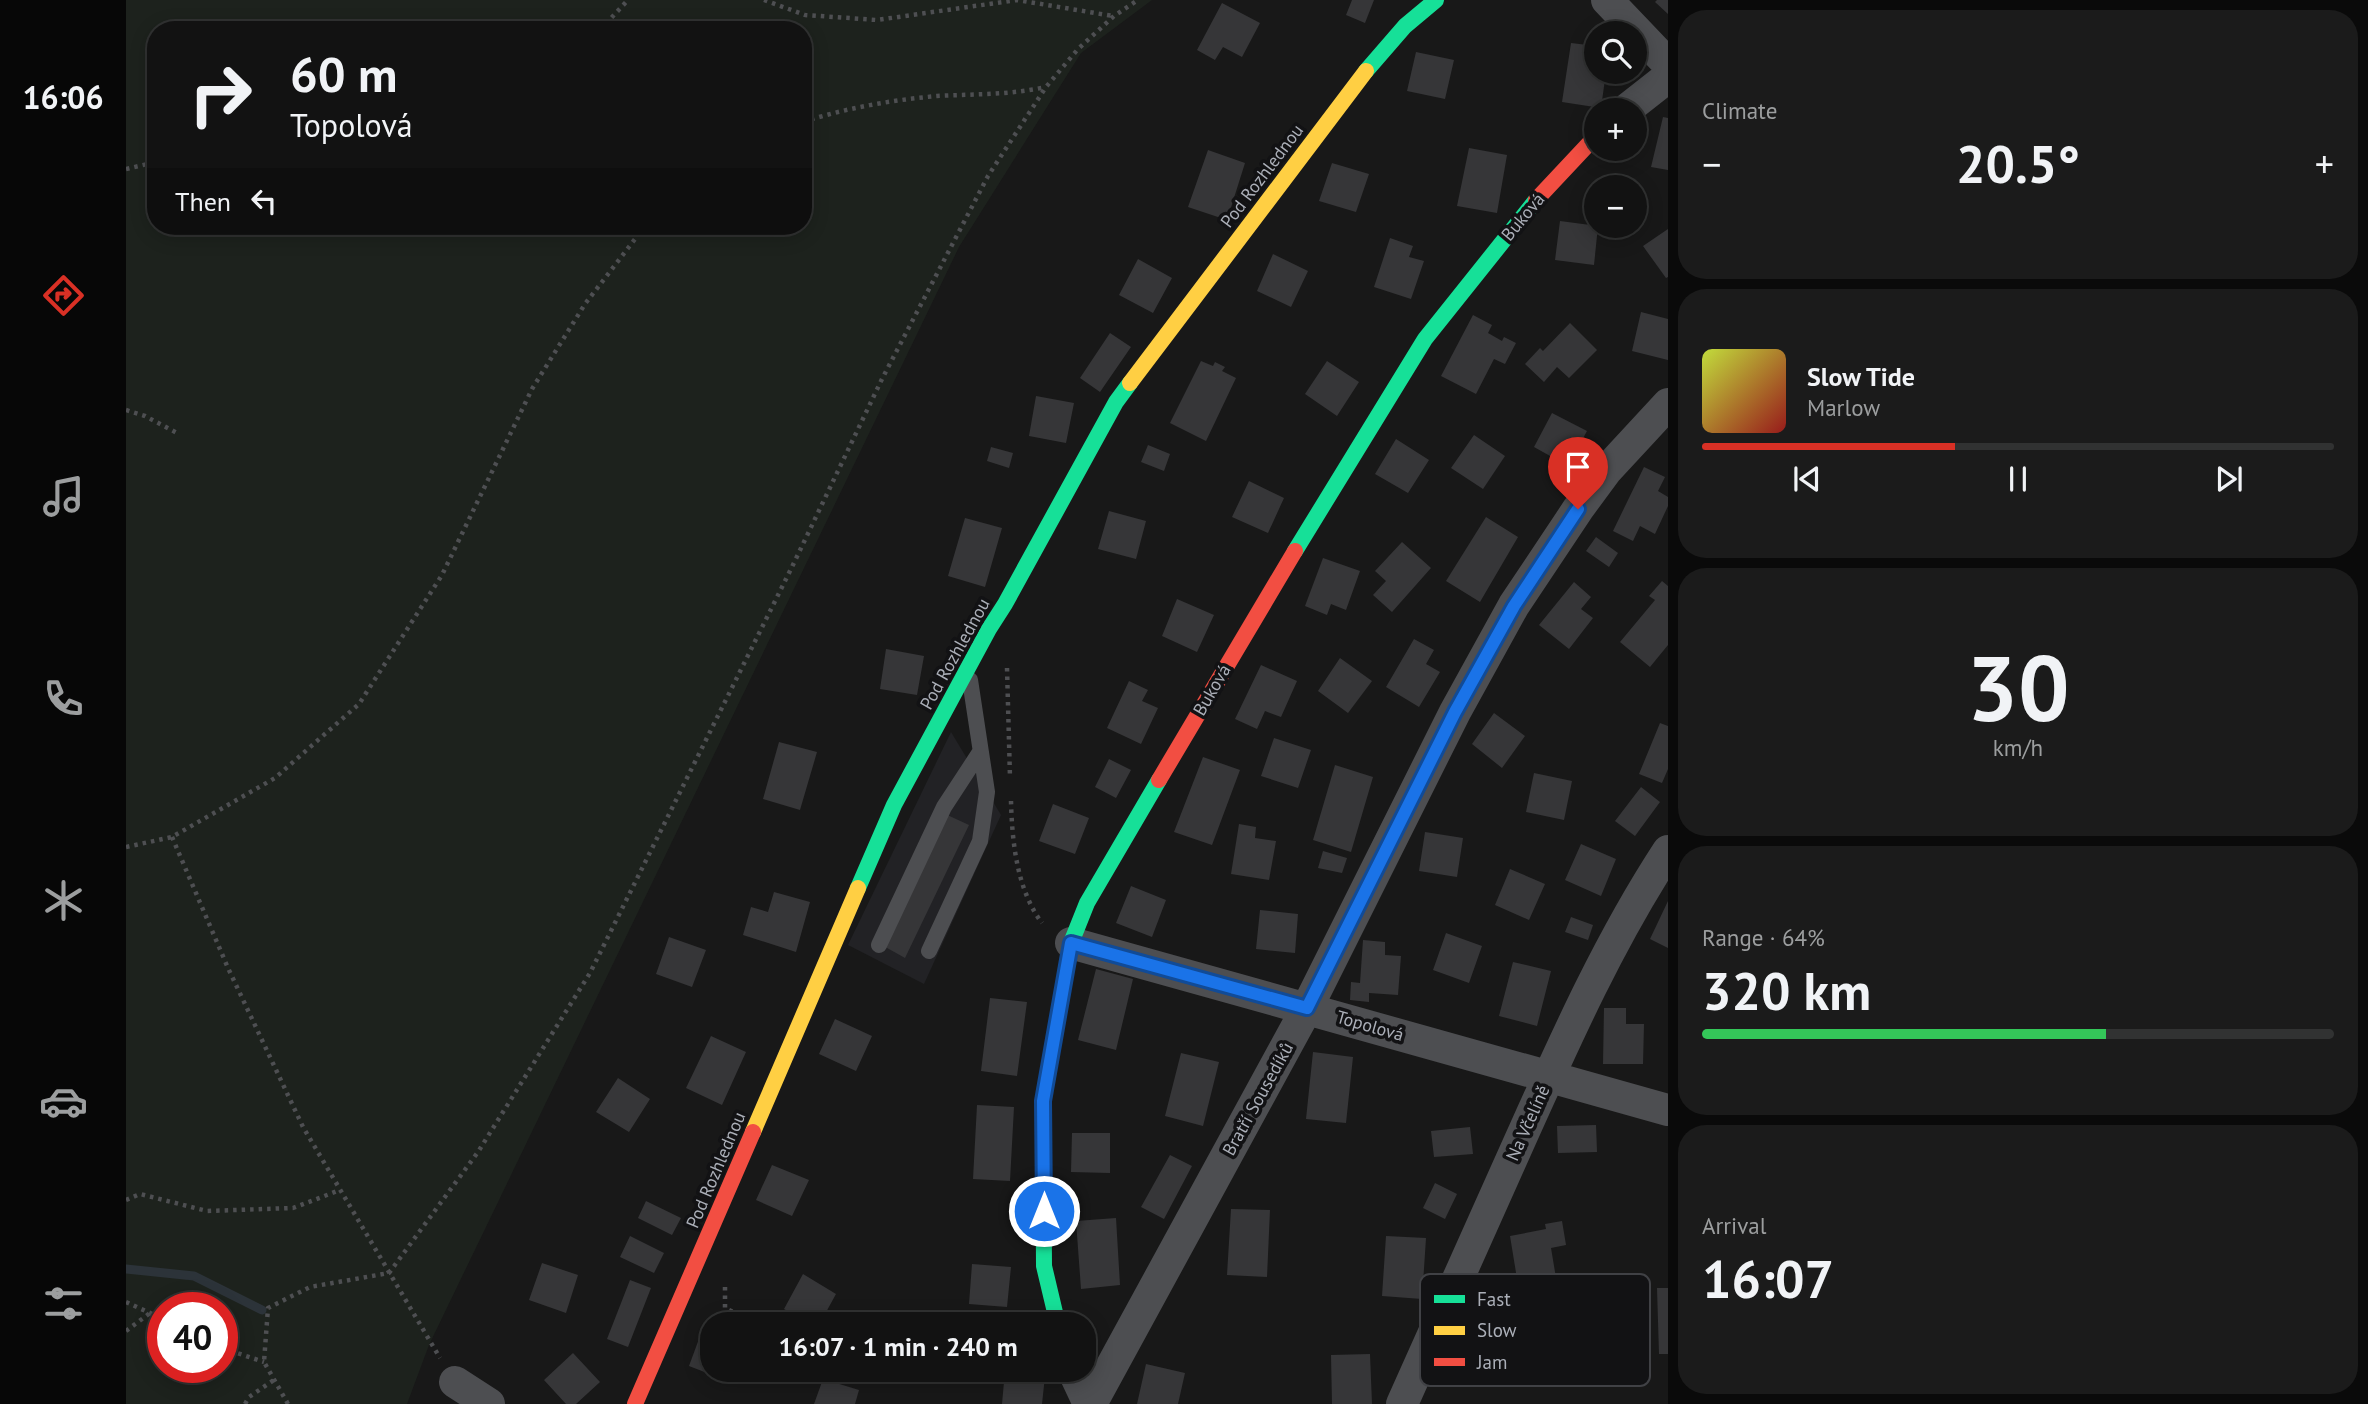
<!DOCTYPE html>
<html lang="en">
<head>
<meta charset="utf-8">
<style>
  body { margin:0; font-family:"PT Sans",sans-serif; background:#1b1b1b; color:#f1f3f6; height:100vh; display:flex; flex-direction:column; font-size:26px; white-space:nowrap }
  * { box-sizing:border-box; margin:0 }
  p { font-size:23px; color:#9c9e9f }
  .icon { flex:none; width:38px; height:38px; fill:none; stroke:currentColor; stroke-width:2; stroke-linecap:round; stroke-linejoin:round }
  .map { position:relative; flex:1; overflow:hidden }
  .details { display:flex; flex-direction:column; gap:10px; padding:10px; background:#0a0a0a; width:700px }
  .details>* { flex:none }
  .guide { position:absolute; left:21px; top:21px; width:665px; height:214px; border-radius:28px; box-shadow:0 4px 18px #0003,0 0 0 2px #313232; background:#121212; color:#f1f3f6; overflow:hidden }
  .controls { position:absolute; left:1458px; top:21px; display:grid; gap:14px }
  .controls a { display:grid; place-items:center; width:63px; height:63px; border-radius:50%; background:#121212; box-shadow:0 4px 18px #0003,0 0 0 2px #313232; font-size:35px }
  .speed { position:absolute; left:21px; top:1292px; display:flex; gap:14px; font-size:35px; font-weight:700; text-align:center }
  .speed>* { display:grid; place-content:center; width:91px; height:91px; border-radius:50%; background:#121212; box-shadow:0 4px 18px #0003,0 0 0 2px #313232; line-height:1 }
  .speed .limit { border:10px solid #d22; background:#fff; color:#111 }
  .pin { position:absolute; display:grid; place-items:center; width:60px; height:60px; color:#fff; margin:-72px -30px; border-radius:50% 50% 50% 0; rotate:-45deg; box-shadow:0 0 7px #0007 }
  .pin .icon { rotate:45deg }
  .me { position:absolute; width:77px; margin:-38px; rotate:0deg; stroke-linejoin:round; filter:drop-shadow(0 0 5px #0008) }
  .turn { display:flex; align-items:center; gap:24px; height:147px; padding:0 28px; font-size:32px }
  .turn .icon { width:91px; height:91px; stroke-width:2.5 }
  .turn b { display:block; font-size:49px; line-height:60px }
  .then { display:flex; align-items:center; height:66px; padding:0 28px; background:#0003; gap:14px; font-size:26px }
  .big { font-size:52px; font-weight:700; line-height:1.1 }
  .details .card { flex:1; display:flex; flex-direction:column; justify-content:center; gap:10px; min-width:0; padding:0 24px; border-radius:28px; background:#1b1b1b }
  .details .dial { align-items:center; gap:0 }
  .dial b { font-size:91px; line-height:1 }
  .song { display:flex; align-items:center; gap:21px }
  .cover { width:84px; height:84px; border-radius:10px; background:linear-gradient(135deg,hsl(70 70% 55%),hsl(0 70% 35%)) }
  .played { height:7px; border-radius:4px; background:linear-gradient(90deg,#d93025 40%,#313232 40%) }
  .keys { display:flex; justify-content:space-around; direction:ltr }
  .heat { display:flex; justify-content:space-between; align-items:center; font-size:38px; direction:ltr }
  .charge { height:10px; border-radius:5px; background:linear-gradient(90deg,#34c759 64%,#313232 0) }
  .trip { position:absolute; left:574px; top:1312px; width:396px; height:70px; border-radius:28px; background:#121212; box-shadow:0 4px 18px #0003,0 0 0 2px #313232; font-weight:700; line-height:70px; text-align:center }
  main { display:flex; flex:1; min-height:0 }
  .tab-bar { display:flex; flex-direction:column; width:126px; justify-content:space-around; align-items:center; background:#070707; color:#9c9e9f }
  .tab-bar .icon { width:49px; height:49px }
  .tab-bar .selected { color:#d93025 }
  .tab-bar b { font-size:32px; color:#f1f3f6 }
  .map>svg:first-child { display:block }
</style>
</head>
<body>
<main>
<nav class="tab-bar">
<b>16:06</b>
<svg class="icon selected" aria-label="directions" viewBox="0 0 24 24"><path d="M12 3l9 9-9 9-9-9zM9 14v-3h6M13 9l2 2-2 2"/></svg>
<svg class="icon" aria-label="music" viewBox="0 0 24 24"><path d="M9 18V5l10-2v13"/><circle cx="6" cy="18" r="3"/><circle cx="16" cy="16" r="3"/></svg>
<svg class="icon" aria-label="phone" viewBox="0 0 24 24"><path d="M5 4h4l2 5-3 2q2 4 5 5l2-3 5 2v4C11 20 4 13 5 4z"/></svg>
<svg class="icon" aria-label="climate" viewBox="0 0 24 24"><path d="M12 3v18M4 7l16 10M4 17L20 7"/></svg>
<svg class="icon" aria-label="car" viewBox="0 0 24 24"><path d="M5 17H2v-5l4-1 3-4h7l3 4 3 1v5h-3M9 17h6M6 11h13"/><circle cx="7" cy="17" r="2"/><circle cx="17" cy="17" r="2"/></svg>
<svg class="icon" aria-label="filters" viewBox="0 0 24 24"><path d="M4 7h16M4 17h16"/><circle cx="9" cy="7" r="2"/><circle cx="15" cy="17" r="2"/></svg>
</nav>
<div class="map">
<svg width="1542" height="1404" viewBox="0 0 1542 1404">
  <rect width="100%" height="100%" fill="#181818"/>
  <!-- built -->
  <path fill="#222225" d="M825,732L875,815L798,984L722,945Z"/>
  <!-- green -->
  <path fill="#1d221d" fill-rule="evenodd" d="M0,0H1026L955,53L833,247L303,1345L281,1404H0ZM30,30H677V226H30ZM37,1307H96V1367H37Z"/>
  <g fill="none" stroke-linecap="round" stroke-linejoin="round">
    <!-- stream -->
    <path stroke="#2c3339" stroke-width="9" d="M0,1269L68,1276L136,1310"/>
  </g>
  <!-- building -->
  <path fill="#363638" d="M1226,0H1248L1239,23L1220,15Z
    M1531,0H1542V14L1529,2Z
    M1096,3L1134,23L1116,57L1097,47L1089,60L1071,50Z
    M1445,43L1470,46V72H1480L1475,108L1436,102Z
    M1290,52L1328,60L1319,99L1281,91Z
    M1537,117L1542,118V170L1525,167Z
    M1343,148L1381,155L1371,213L1331,206Z
    M1082,150L1119,163L1101,220L1062,207Z
    M1206,163L1243,174L1230,212L1193,201Z
    M1434,221L1472,226L1468,265L1429,260Z
    M1542,229V277L1540,278L1517,246Z
    M1264,238L1287,246L1283,257L1298,261L1285,299L1248,287Z
    M1147,254L1182,271L1165,307L1131,291Z
    M1012,259L1046,278L1027,313L993,295Z
    M1515,312L1542,319V360L1506,351Z
    M1347,315L1366,325L1362,333L1376,341L1378,337L1390,343L1379,364L1368,359L1350,394L1315,376Z
    M1444,323L1471,350L1443,378L1431,367L1418,382L1399,364L1414,348L1417,351Z
    M984,333L1005,347L974,392L954,378Z
    M1075,361L1087,366L1089,362L1099,367L1096,371L1110,378L1080,441L1044,423Z
    M1201,361L1233,382L1211,416L1179,394Z
    M910,396L948,403L940,443L903,436Z
    M1426,413L1461,431L1442,466L1408,447Z
    M1348,435L1379,456L1357,489L1325,468Z
    M1270,439L1303,460L1282,493L1249,474Z
    M1022,445L1044,454L1038,471L1015,462Z
    M865,447L887,453L883,468L861,461Z
    M1518,467L1539,477L1532,491L1542,497V506L1529,534L1514,526L1507,541L1487,531Z
    M1123,481L1158,498L1142,533L1106,517Z
    M983,511L1020,521L1010,559L972,549Z
    M1360,517L1392,537L1354,602L1320,581Z
    M839,518L876,528L859,587L822,576Z
    M1470,537L1492,553L1483,567L1460,551Z
    M1276,542L1305,568L1266,612L1247,595L1260,581L1249,571Z
    M1197,558L1234,571L1220,610L1205,604L1201,615L1179,606Z
    M1536,581L1542,586V645L1524,667L1494,642L1529,600L1523,596Z
    M1448,582L1465,597L1455,609L1467,618L1443,649L1413,625Z
    M1051,599L1088,615L1071,652L1036,636Z
    M1288,639L1308,650L1300,664L1314,672L1293,707L1260,687Z
    M760,649L798,656L791,695L754,689Z
    M1214,658L1246,681L1222,713L1192,691Z
    M1135,665L1171,681L1155,717L1139,711L1131,729L1109,719Z
    M1003,681L1022,690L1016,701L1032,708L1015,744L981,728Z
    M1368,713L1399,736L1376,768L1346,744Z
    M1534,723L1542,726V769L1536,783L1513,774Z
    M1148,738L1185,750L1172,788L1135,776Z
    M653,742L691,752L674,810L637,799Z
    M1077,757L1114,770L1086,845L1048,832Z
    M983,759L1005,770L990,798L969,787Z
    M1209,765L1247,777L1225,852L1187,840Z
    M1408,773L1446,781L1438,820L1400,812Z
    M1515,787L1534,802L1509,836L1489,821Z
    M927,804L963,818L949,854L913,841Z
    M817,813L843,825L779,958L754,944Z
    M1113,824L1130,827L1129,838L1150,841L1143,880L1105,874Z
    M1299,832L1337,838L1331,877L1293,871Z
    M1455,844L1490,859L1475,896L1439,880Z
    M1197,851L1221,858L1216,873L1192,868Z
    M1384,869L1419,884L1403,920L1369,905Z
    M1005,886L1040,900L1026,937L990,923Z
    M648,892L684,902L670,952L617,935L625,907L642,912Z
    M1542,901V948L1524,939Z
    M1134,910L1172,914L1169,953L1130,949Z
    M1445,917L1467,925L1462,940L1439,932Z
    M1320,933L1356,946L1343,983L1307,970Z
    M543,937L580,950L566,987L530,974Z
    M1237,940L1259,942V955L1275,956L1272,995L1243,993V1002L1224,1000L1225,982L1234,983Z
    M1387,962L1425,971L1411,1026L1373,1016Z
    M970,969L1007,979L990,1050L952,1040Z
    M864,998L901,1002L891,1076L855,1071Z
    M1478,1008H1500V1024H1518L1517,1064H1477Z
    M709,1019L746,1036L730,1071L693,1054Z
    M585,1036L620,1052L596,1105L560,1088Z
    M1187,1052L1227,1057L1220,1123L1180,1119Z
    M1055,1053L1093,1062L1077,1126L1039,1116Z
    M492,1078L524,1099L503,1132L470,1112Z
    M851,1105L888,1107L884,1181L847,1179Z
    M1470,1125L1471,1152L1432,1153L1431,1126Z
    M1344,1127L1347,1154L1308,1157L1305,1131Z
    M946,1133H984V1173L945,1172Z
    M1044,1155L1066,1166L1038,1219L1015,1207Z
    M646,1165L683,1180L666,1216L630,1200Z
    M1309,1183L1331,1194L1319,1219L1297,1208Z
    M520,1201L555,1218L546,1235L512,1218Z
    M1105,1209L1144,1210L1141,1277L1101,1275Z
    M990,1218L994,1285L955,1289L950,1221Z
    M1436,1221L1440,1245L1425,1248L1431,1284L1393,1291L1384,1236L1420,1229L1419,1224Z
    M504,1236L538,1253L528,1273L494,1257Z
    M1260,1236L1300,1238L1296,1299L1256,1296Z
    M416,1263L452,1275L440,1313L403,1300Z
    M846,1264L885,1267L881,1307L843,1304Z
    M677,1274L710,1294L693,1325H685L658,1309Z
    M504,1280L525,1288L502,1347L481,1339Z
    M1531,1288H1542V1354H1533Z
    M577,1328L586,1332V1370H603L599,1380L563,1366Z
    M447,1353L474,1382L450,1404H440L418,1380Z
    M1244,1354L1246,1404H1206L1205,1355Z
    M1020,1364L1059,1373L1052,1404H1011Z
    M879,1371L919,1376L916,1404H876Z
    M697,1379L733,1390L729,1404H688Z"/>
  <g fill="none" stroke-linecap="round" stroke-linejoin="round">
    <!-- path -->
    <path stroke="#4e4f52" stroke-width="4.5" stroke-dasharray="3.5 5" stroke-linecap="butt" d="M638,0L679,15L751,20L891,0L987,16
      M474,30L502,0
      M677,122C720,108 766,100 811,96C848,94 884,95 920,87
      M0,169L30,162
      M0,410L19,416L51,433
      M881,668L884,778
      M885,801C886,842 891,890 916,923
      M46,837L102,968L177,1127L314,1358
      M0,847L46,837L149,778L233,704L316,575L406,389L459,304L519,226
      M0,1200L14,1194L81,1211L167,1208L214,1190
      M599,1287V1308L635,1325
      M0,1302L37,1319
      M0,1331L24,1313
      M96,1348L138,1362
      M119,1404L123,1397L148,1380
      M162,1404L138,1362L142,1308L184,1287L263,1273L352,1152L464,973L665,569L756,379L862,176L920,87L952,49L988,16L1012,0"/>
    <!-- lane -->
    <path stroke="#4d4e51" stroke-width="16" d="M753,945L818,807L854,752
      M803,951L854,841L861,792L844,680"/>
    <!-- street -->
    <path stroke="#4d4e51" stroke-width="32" d="M1481,0L1542,64
      M1500,110L1542,77
      M945,943L1542,1110
      M947,1370L963,1404
      M329,1382L363,1404
      M965,1404L1181,1008L1329,712L1388,605L1452,509L1480,471L1542,404
      M1276,1404C1316,1315 1355,1227 1395,1138C1439,1040 1483,941 1542,851"/>
    <!-- fast -->
    <path stroke="#16e098" stroke-width="16" d="M1240,71L1279,26L1310,0
      M1169,551L1299,339L1410,200
      M732,888L768,805L863,629L879,604L990,402L1004,383
      M932,1325L918,1266L917,1101L945,943L961,903L1033,780"/>
    <!-- slow -->
    <path stroke="#ffcf43" stroke-width="16" d="M1004,383L1240,71
      M627,1132L732,888"/>
    <!-- jam -->
    <path stroke="#f24e42" stroke-width="16" d="M1410,200L1470,136
      M1033,780L1169,551
      M509,1404L627,1132"/>
  </g>
  <g fill="none" stroke-linecap="round" stroke-linejoin="round">
    <defs>
      <path id="route" d="M918,1211L917,1101L945,943L1181,1008L1329,712L1388,606L1452,509"/>
    </defs>
    <!-- route casing -->
    <use href="#route" stroke="#114b97" stroke-width="18"/>
    <!-- route -->
    <use href="#route" stroke="#1a73e8" stroke-width="12"/>
  </g>
  <g text-anchor="middle" stroke-width="7" stroke-linejoin="round" paint-order="stroke">
    <!-- street labels -->
    <g font-size="18" fill="#abafb8" stroke="#121214">
      <text transform="translate(1136 176) rotate(-53)" y="6">Pod Rozhlednou</text>
      <text transform="translate(1397 217) rotate(-50)" y="6">Buková</text>
      <text transform="translate(829 654) rotate(-61)" y="6">Pod Rozhlednou</text>
      <text transform="translate(1086 690) rotate(-60)" y="6">Buková</text>
      <text transform="translate(1244 1026) rotate(16)" y="6">Topolová</text>
      <text transform="translate(1132 1099) rotate(-61)" y="6">Bratří Sousedíků</text>
      <text transform="translate(1402 1123) rotate(-66)" y="6">Na Včelíně</text>
      <text transform="translate(590 1170) rotate(-67)" y="6">Pod Rozhlednou</text>
    </g>
  </g>
  <!-- legend -->
  <rect x="1294" y="1274" width="230" height="112" rx="10" fill="#121214" stroke="#404145" stroke-width="2"/>
  <rect x="1308" y="1295" width="31" height="8" fill="#16e098"/>
  <rect x="1308" y="1326" width="31" height="9" fill="#ffcf43"/>
  <rect x="1308" y="1358" width="31" height="8" fill="#f24e42"/>
  <g font-size="19" fill="#abafb8">
    <text x="1351" y="1306">Fast</text>
    <text x="1351" y="1337">Slow</text>
    <text x="1351" y="1369">Jam</text>
  </g>
</svg>
<div class="controls">
<a><svg class="icon" aria-label="search" viewBox="0 0 24 24"><circle cx="10" cy="10" r="6"/><path d="M15 15l6 6"/></svg></a>
<a>+</a>
<a>−</a>
</div>
<div class="speed"><div class="limit">40</div></div>
<div class="pin" style="left:1452px;top:509px;background:#d93025"><svg class="icon" aria-label="arrive" viewBox="0 0 24 24"><path d="M6 21V4h12l-3 4 3 4H6"/></svg></div>
<svg class="me" style="left:918px;top:1211px" viewBox="-20 -20 40 40"><circle r="17" fill="#1a73e8" stroke="#fff" stroke-width="3"/><path d="M0-11L8 9 0 5-8 9z" fill="#fff"/></svg>
<div class="trip">16:07 · 1 min · 240 m</div>
<div class="guide">
<div class="turn"><svg class="icon" aria-label="right" viewBox="0 0 24 24"><path d="M7 20v-9h11M14 6l5 5-5 5"/></svg><div><b>60 m</b>Topolová</div></div>
<div class="then">Then<svg class="icon" aria-label="left" viewBox="0 0 24 24"><path d="M17 20v-9H6M10 6l-5 5 5 5"/></svg></div>
</div>
</div>
<section class="details">
<div class="card"><p>Climate</p>
<div class="heat"><a>−</a><b class="big">20.5°</b><a>+</a></div>
</div>
<div class="card">
<div class="song"><i class="cover"></i><div><b>Slow Tide</b><p>Marlow</p></div></div>
<div class="played"></div>
<div class="keys"><svg class="icon" aria-label="previous" viewBox="0 0 24 24"><path d="M18 5L8 12l10 7zM5 5v14"/></svg><svg class="icon" aria-label="pause" viewBox="0 0 24 24"><path d="M8 5v14M16 5v14"/></svg><svg class="icon" aria-label="next" viewBox="0 0 24 24"><path d="M6 5l10 7-10 7zM19 5v14"/></svg></div>
</div>
<div class="card dial"><b>30</b><p>km/h</p></div>
<div class="card"><p>Range · 64%</p><b class="big">320 km</b><div class="charge"></div></div>
<div class="card"><p>Arrival</p><b class="big">16:07</b></div>
</section>
</main>
</body>
</html>
